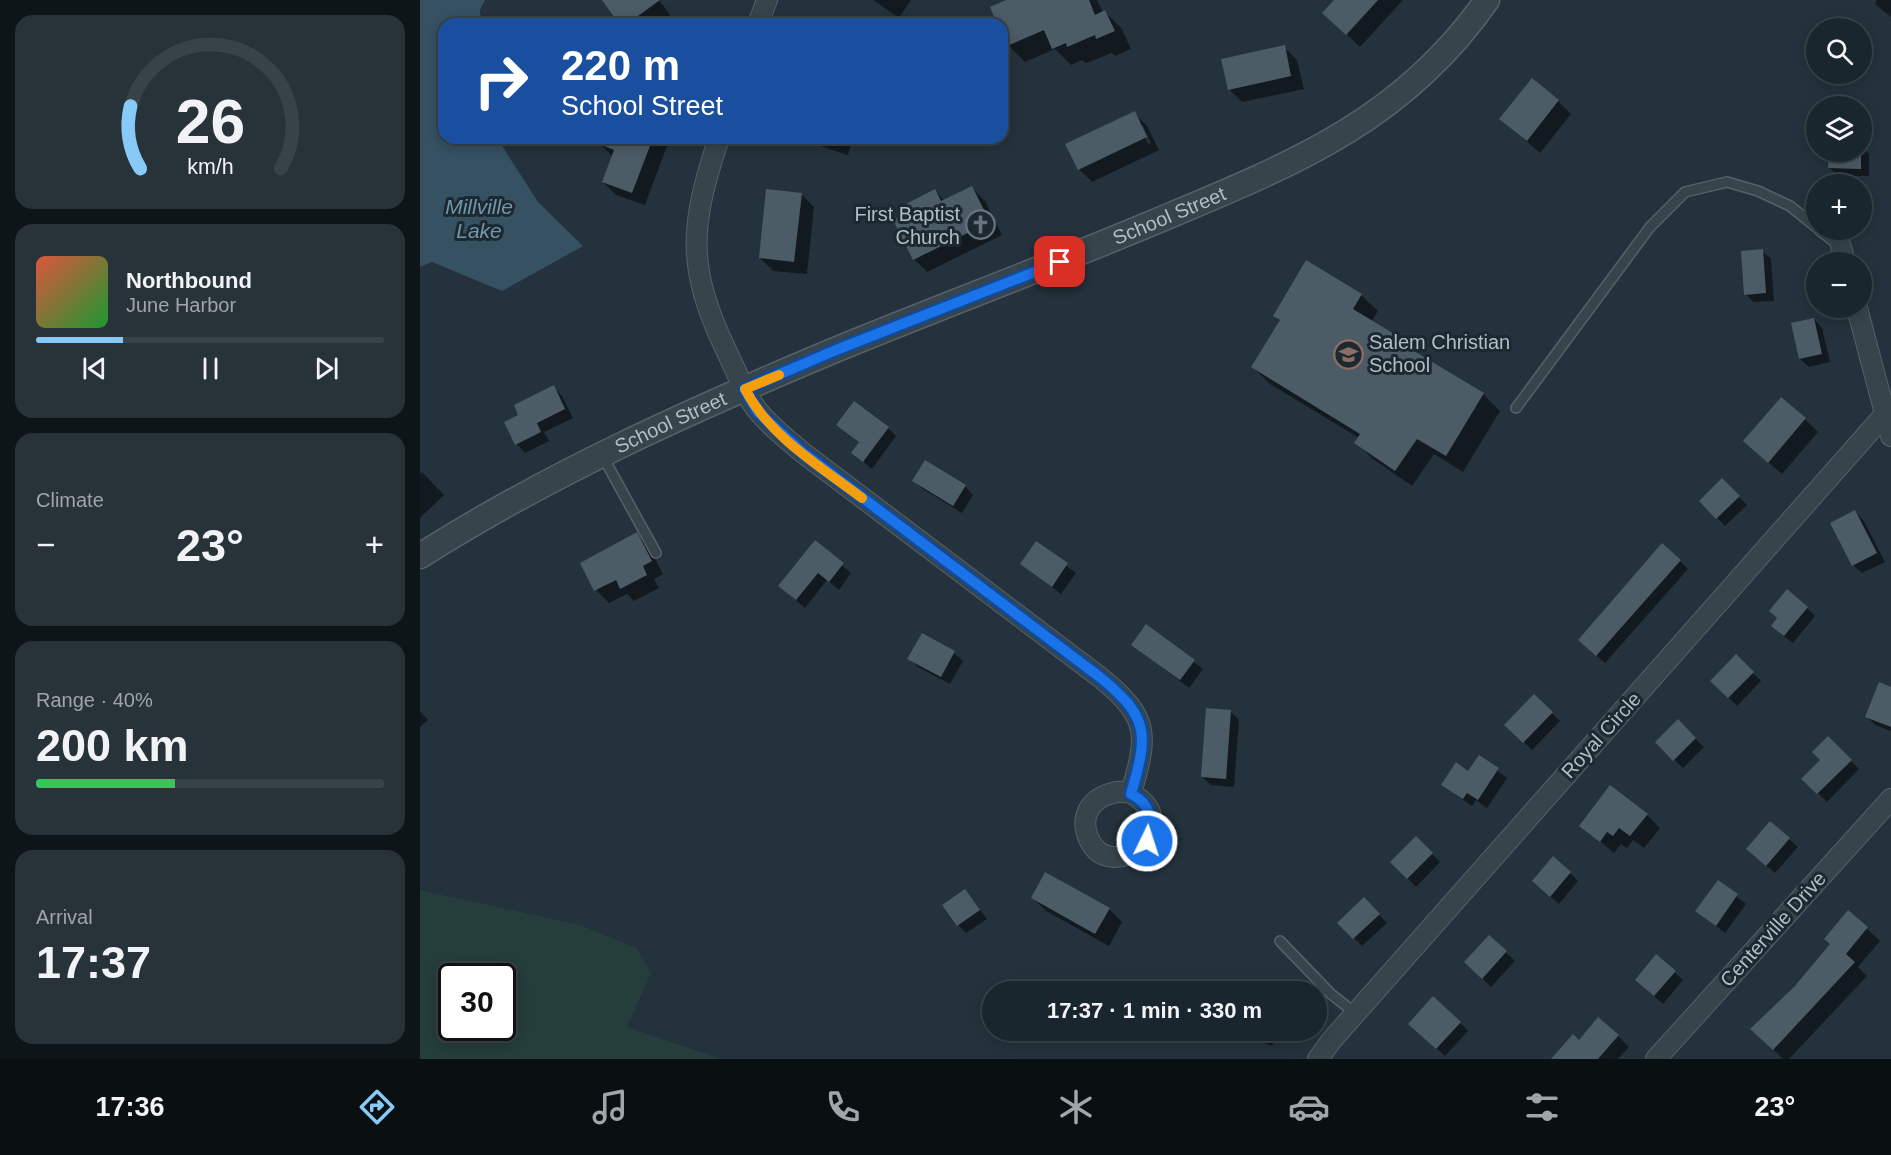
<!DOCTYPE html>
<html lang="en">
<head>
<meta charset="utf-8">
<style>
  body { margin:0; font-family:Arial,sans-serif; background:#273239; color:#f1f3f6; height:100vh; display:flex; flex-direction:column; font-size:22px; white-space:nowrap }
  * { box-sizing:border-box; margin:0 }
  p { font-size:20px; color:#9fa5aa }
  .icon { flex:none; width:33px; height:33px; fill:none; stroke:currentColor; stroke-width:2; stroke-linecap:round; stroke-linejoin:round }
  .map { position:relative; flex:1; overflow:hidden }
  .side { display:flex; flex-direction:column; gap:15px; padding:15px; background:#0e1519; width:420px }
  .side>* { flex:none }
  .hud { position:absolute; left:18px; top:18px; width:570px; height:126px; border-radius:18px; box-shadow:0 3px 15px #0003,0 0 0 2px #384349; background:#1a4fa0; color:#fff; overflow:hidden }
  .fabs { position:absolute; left:1386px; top:18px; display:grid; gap:12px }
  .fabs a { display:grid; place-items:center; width:66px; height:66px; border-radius:50%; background:#1a262d; box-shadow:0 3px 15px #0003,0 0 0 2px #384349; font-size:30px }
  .speed { position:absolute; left:18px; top:963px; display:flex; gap:12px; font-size:30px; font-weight:700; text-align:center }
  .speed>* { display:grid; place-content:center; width:78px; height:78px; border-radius:50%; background:#1a262d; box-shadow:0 3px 15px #0003,0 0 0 2px #384349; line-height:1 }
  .speed .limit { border:3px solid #111; border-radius:9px; background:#fff; color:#111 }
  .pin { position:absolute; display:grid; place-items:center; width:51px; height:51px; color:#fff; margin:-26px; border-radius:12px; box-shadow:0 3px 9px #0006 }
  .me { position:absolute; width:66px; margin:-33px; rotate:4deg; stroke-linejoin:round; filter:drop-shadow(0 0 4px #0008) }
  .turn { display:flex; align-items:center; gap:21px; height:126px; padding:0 24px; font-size:27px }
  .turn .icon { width:78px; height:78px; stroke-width:2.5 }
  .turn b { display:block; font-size:42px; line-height:51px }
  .big { font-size:45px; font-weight:700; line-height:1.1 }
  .side .card { flex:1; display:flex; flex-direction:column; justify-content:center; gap:9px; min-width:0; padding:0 21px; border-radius:18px; background:#273239 }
  .side .dial { align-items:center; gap:0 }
  .dial svg { height:156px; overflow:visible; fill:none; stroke:#384349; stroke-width:7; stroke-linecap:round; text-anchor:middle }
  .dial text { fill:#f1f3f6; stroke:none }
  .song { display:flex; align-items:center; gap:18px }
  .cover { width:72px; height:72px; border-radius:9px; background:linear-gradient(135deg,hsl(10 70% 55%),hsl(130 70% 35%)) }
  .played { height:6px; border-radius:3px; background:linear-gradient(90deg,#87c9f7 25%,#384349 25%) }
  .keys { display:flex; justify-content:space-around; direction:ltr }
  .heat { display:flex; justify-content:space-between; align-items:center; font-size:33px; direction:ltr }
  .charge { height:9px; border-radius:4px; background:linear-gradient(90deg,#34c759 40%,#384349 0) }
  .trip { position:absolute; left:562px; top:981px; width:345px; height:60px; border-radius:30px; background:#1a262d; box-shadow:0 3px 15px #0003,0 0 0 2px #384349; font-weight:700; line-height:60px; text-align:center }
  .tabs { display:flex; height:96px; justify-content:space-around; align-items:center; background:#0a0f12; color:#9fa5aa }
  .tabs .icon { width:42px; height:42px }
  .tabs .current { color:#87c9f7 }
  .tabs b { font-size:27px; color:#f1f3f6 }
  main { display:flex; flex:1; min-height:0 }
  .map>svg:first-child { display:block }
</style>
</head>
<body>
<main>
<section class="side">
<div class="card dial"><svg viewBox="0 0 100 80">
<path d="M14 69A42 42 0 1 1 86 69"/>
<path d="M14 69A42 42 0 0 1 9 37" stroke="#87c9f7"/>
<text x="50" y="56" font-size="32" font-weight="700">26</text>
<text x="50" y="72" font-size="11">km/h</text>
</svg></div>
<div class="card">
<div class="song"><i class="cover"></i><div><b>Northbound</b><p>June Harbor</p></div></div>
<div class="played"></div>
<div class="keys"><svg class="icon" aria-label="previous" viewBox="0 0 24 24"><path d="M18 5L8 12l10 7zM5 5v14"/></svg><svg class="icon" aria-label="pause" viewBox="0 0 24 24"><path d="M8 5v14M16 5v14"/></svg><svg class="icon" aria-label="next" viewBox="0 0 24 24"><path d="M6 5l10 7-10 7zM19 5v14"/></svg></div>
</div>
<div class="card"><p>Climate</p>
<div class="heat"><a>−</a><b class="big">23°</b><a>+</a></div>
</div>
<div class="card"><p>Range · 40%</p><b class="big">200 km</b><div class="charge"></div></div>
<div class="card"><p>Arrival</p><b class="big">17:37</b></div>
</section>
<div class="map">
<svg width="1471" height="1059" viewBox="0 0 1471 1059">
  <rect width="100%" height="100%" fill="#23323c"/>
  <!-- green -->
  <path fill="#253d3b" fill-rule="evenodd" d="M0,890L160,925L217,948L231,973L207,1027L302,1059H0ZM32,976H82V1028H32Z"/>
  <!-- water -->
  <path fill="#365162" d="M0,0H65L60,10L61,24H24V138H77L118,202L163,246L82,291L12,262L0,267Z"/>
  <!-- shadow -->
  <path fill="#0007" fill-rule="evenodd" d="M184,0H239L250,15L237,24H196L199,22Z
    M453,0H491L479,18Z
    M590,0H677L683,13L685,12L702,29L711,49L695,56L692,53L666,63L662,60L651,65L635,49L605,62L588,45L582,24H579Z
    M916,0H983L940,47L917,25Z
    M1457,0H1471V17L1455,4Z
    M864,47L877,60L884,89L822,102L809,89Z
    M1138,101L1151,114L1120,153L1081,119Z
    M714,113L727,126L739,150L672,182L659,169ZM720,126H723L731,143L728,144Z
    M183,138H250L225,205L196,195L183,182L193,157L180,144Z
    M389,138H450L448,143L433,138L428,155L394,144Z
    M1442,147L1449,154V176H1418L1410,168V152H1442Z
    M552,188L565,201L582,235L507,272L494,259L492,212L515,191L525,201Z
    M381,194L394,207L387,274L353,271L340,258Z
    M1342,251L1351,259L1354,301L1334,302L1325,294Z
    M941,295L958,311L951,322L980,339L994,352L1063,394L1080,411L1043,472L1014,454L992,486L953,459L936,442L939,438L850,384L833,367L861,322L854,315Z
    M1394,319L1402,328L1410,362L1389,367L1380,359Z
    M133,387L142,396L153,418L124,432L129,441L105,453L97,444L100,416Z
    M1385,419L1398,432L1362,474L1338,454Z
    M418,425L468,428L476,436L452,469L433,453L440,443Z
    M2,472L24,495L0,518V474Z
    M1302,480L1327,505L1305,526L1281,501Z
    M494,481L545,486L553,495L542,513L503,489Z
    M1435,512L1444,521L1465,562L1442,573L1433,565Z
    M216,534L229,547L243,574L234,579L239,588L214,601L207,594L189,603L176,590L162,563Z
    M395,542L431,573L419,590L407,580L385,608L360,586Z
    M616,543L656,573L641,594L602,564Z
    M1260,561L1268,569L1185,663L1168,648Z
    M1387,608L1395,616L1373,643L1361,634Z
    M727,626L783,669L769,688L713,644Z
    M534,653L543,661L530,684L498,667L489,658Z
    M1316,656L1341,681L1317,706L1292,681Z
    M1459,684L1471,689V731L1455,725L1447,716Z
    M1114,696L1140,721L1112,750L1086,725Z
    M0,711L8,720L0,727Z
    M810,711L819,720L814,787L791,785L782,777Z
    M1258,722L1284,747L1263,768L1237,742Z
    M1408,738L1439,769L1407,802L1383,779L1402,760Z
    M1059,757L1087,778L1067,808L1056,800L1052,806L1023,785L1049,773Z
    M1227,815L1240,828L1224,848L1213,840L1207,848L1201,844L1194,853L1161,825Z
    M1350,823L1378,847L1355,873L1336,857Z
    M996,838L1020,862L996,887L972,862Z
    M1150,873L1158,881L1139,904L1122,890Z
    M1298,882L1326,904L1305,933L1277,911Z
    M545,891L567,919L546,933L538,925Z
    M613,898L689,909L702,922L689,946L626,911Z
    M944,899L967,923L942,946L919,923Z
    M1429,912L1460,941L1438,967L1447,976L1369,1059H1363L1332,1029L1375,988L1412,944Z
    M1069,937L1095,961L1071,987L1046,962Z
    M1236,956L1263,980L1243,1004L1225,988Z
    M828,983L852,992H825Z
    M1040,1023L1048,1031L1025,1056L999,1032Z
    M823,1030H858L852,1046L831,1038Z
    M1198,1036L1209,1047L1198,1059H1139L1159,1042Z"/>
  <!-- building -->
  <path fill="#4c5c67" d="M182,0H240L207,24H199Z
    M586,0H669L675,15L685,10L695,31L676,39L675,35L647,47L646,43L632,49L624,30L587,46L582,35V24H577L570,7Z
    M914,0H958L926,35L902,13Z
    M865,45L871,76L808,90L801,59Z
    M1112,78L1139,100L1107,141L1079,119Z
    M715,111L727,137L658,170L645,144Z
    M165,138H233L212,193L182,182L194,150Z
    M1409,152H1441V169L1408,168Z
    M552,186L570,222L493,260L473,220L490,212L486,204L515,189L521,201Z
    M346,189L382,193L374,262L339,258Z
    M1343,249L1346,293L1324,295L1321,251Z
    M886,260L942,294L933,309L981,338L979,342L1064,393L1026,456L997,439L975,471L934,443L940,434L831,367L860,320L853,316Z
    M1394,318L1402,354L1379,359L1371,323Z
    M134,385L145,409L117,423L121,432L95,445L84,422L98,415L94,405Z
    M1361,397L1386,418L1348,463L1323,441Z
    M434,401L469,427L443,462L431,453L439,442L416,425Z
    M505,460L546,485L533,506L492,481Z
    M1302,478L1320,496L1296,519L1279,501Z
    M1435,510L1457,553L1432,566L1410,523Z
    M217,532L232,561L223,566L227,575L200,589L196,580L174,591L160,563Z
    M395,540L424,563L409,582L398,573L376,600L358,586Z
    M616,541L648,563L632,587L600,564Z
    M1242,543L1261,560L1176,656L1158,640Z
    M1367,589L1388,607L1364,636L1351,626L1357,618L1349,611Z
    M726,624L775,660L760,680L711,645Z
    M502,633L535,651L521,677L487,659Z
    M1316,654L1334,672L1308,698L1290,681Z
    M1459,682L1471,687V727L1445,717Z
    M1114,694L1133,712L1103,743L1084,725Z
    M786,708L811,710L806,779L781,777Z
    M1258,719L1276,738L1253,761L1235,742Z
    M1408,736L1432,760L1397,794L1381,779L1400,760L1392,752Z
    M1059,755L1079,768L1058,800L1047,793L1043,799L1021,785L1036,762L1048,771Z
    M1190,785L1228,814L1210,836L1199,828L1193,836L1187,832L1180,842L1159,826Z
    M1350,821L1370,838L1346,866L1326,849Z
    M996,836L1013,853L987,879L970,862Z
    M1133,856L1151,872L1130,897L1112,881Z
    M625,872L690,908L675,934L611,898Z
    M1298,880L1318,894L1296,926L1275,911Z
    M545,889L560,910L537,926L522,905Z
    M944,897L960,914L933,939L917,923Z
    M1428,910L1448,927L1426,954L1435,962L1353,1050L1330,1029L1374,987L1410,944L1404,939Z
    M1069,935L1087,951L1062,979L1044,962Z
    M1236,954L1256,971L1234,996L1215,980Z
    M1013,996L1041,1022L1016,1049L988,1024Z
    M1178,1017L1199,1035L1178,1059H1131L1153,1034L1159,1040Z"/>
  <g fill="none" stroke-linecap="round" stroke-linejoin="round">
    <defs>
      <path id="service" d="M1399,230L1421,247
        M1096,408L1230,227L1265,192L1307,182L1338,191L1370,206L1396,227
        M182,455L236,553
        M860,941L911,994L935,1013"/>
      <path id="minor" d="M338,24L347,0
        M299,138C270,225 266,266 306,350C316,370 324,394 338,411C351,427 367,439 382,452L681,678C730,718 728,735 711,793C686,787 658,806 667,834C686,892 770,826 711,793
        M1421,247L1425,262
        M1437,308L1471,436
        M898,1059L911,1041L1466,413
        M1236,1059L1471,799"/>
      <g id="tertiary">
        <path id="s1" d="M0,556C131,473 272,410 415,350C520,307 627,267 732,223C865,167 981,124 1067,0"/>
      </g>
    </defs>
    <!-- service casing -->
    <use href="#service" stroke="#55616a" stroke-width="12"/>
    <!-- minor casing -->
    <use href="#minor" stroke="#55616a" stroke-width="22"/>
    <!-- tertiary casing -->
    <use href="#tertiary" stroke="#55616a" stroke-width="27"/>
    <!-- service -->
    <use href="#service" stroke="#37444c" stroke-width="9"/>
    <!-- minor -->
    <use href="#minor" stroke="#37444c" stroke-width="20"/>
    <!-- tertiary -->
    <use href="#tertiary" stroke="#37444c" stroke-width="24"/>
  </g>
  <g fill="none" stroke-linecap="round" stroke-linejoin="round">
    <defs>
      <path id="route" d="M640,262L416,350L325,389L338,412L382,452L681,678C730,718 728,735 711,794C730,803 735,822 727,841"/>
    </defs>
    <!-- route casing -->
    <use href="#route" stroke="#114b97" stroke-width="15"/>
    <!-- route -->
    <use href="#route" stroke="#1a73e8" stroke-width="10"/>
    <!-- slow -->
    <path stroke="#f59e0b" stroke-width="10" d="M359,375L325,389C349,436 401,467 442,498"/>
  </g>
  <!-- icons -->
  <defs>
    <symbol id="church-ring" viewBox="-11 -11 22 22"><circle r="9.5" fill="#1c2931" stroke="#6b7280" stroke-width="1.5"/><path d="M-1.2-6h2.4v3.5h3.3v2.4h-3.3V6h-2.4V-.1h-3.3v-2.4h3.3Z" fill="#6b7280"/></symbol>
    <symbol id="school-ring" viewBox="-11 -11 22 22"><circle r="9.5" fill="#1c2931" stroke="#8d6e63" stroke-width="1.5"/><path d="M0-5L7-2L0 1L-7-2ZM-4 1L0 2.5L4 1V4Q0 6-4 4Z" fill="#8d6e63"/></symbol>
  </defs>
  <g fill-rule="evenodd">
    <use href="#church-ring" x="544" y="208" width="33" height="33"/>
    <use href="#school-ring" x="912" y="338" width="33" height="33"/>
  </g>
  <g text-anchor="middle" stroke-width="6" stroke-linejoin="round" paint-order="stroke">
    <!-- poi labels -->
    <g font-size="20" fill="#b2bec7" stroke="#1c2931" text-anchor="end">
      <text x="540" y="221">First Baptist<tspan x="540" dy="23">Church</tspan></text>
      <text x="949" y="349" text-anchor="start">Salem Christian<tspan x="949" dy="23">School</tspan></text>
    </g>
    <!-- street labels -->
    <g font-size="20" fill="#b2bec7" stroke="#1c2931">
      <text dy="7" stroke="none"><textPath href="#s1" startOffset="824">School Street</textPath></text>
      <text dy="7" stroke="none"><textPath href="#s1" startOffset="284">School Street</textPath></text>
      <text transform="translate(1181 735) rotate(-48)" y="7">Royal Circle</text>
      <text transform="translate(1353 929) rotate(-48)" y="7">Centerville Drive</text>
    </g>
    <!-- water labels -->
    <g font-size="21" font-style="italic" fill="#7296aa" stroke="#1c2931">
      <text x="59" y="214">Millville<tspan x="59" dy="24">Lake</tspan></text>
    </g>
  </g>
</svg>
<div class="fabs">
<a><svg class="icon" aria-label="search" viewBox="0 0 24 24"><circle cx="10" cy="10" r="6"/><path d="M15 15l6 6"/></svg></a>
<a><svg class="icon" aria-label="layers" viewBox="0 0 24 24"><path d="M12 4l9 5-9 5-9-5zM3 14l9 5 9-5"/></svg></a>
<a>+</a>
<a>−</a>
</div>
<div class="speed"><div class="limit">30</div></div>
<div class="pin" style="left:640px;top:262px;background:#d93025"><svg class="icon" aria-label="arrive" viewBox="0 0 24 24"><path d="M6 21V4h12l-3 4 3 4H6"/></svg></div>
<svg class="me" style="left:727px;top:841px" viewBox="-20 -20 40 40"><circle r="17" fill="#1a73e8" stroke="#fff" stroke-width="3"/><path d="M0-11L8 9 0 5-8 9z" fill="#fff"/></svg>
<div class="trip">17:37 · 1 min · 330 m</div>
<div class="hud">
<div class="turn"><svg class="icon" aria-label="right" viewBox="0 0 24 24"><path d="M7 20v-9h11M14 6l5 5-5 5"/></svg><div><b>220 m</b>School Street</div></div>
</div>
</div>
</main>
<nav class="tabs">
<b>17:36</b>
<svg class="icon current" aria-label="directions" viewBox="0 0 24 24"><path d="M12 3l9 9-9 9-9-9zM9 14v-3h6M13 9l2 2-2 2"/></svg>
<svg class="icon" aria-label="music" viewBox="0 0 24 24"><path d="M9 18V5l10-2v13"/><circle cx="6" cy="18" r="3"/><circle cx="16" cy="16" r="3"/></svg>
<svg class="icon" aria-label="phone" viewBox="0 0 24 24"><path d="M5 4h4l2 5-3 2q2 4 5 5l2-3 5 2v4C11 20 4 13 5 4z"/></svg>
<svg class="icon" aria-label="climate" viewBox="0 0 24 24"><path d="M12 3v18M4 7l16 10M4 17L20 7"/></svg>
<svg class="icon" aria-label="car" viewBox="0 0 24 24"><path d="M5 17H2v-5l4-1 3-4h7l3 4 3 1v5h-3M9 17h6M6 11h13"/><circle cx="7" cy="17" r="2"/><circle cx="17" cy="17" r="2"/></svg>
<svg class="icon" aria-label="filters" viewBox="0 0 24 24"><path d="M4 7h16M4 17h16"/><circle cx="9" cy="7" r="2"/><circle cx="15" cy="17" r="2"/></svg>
<b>23°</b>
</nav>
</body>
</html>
